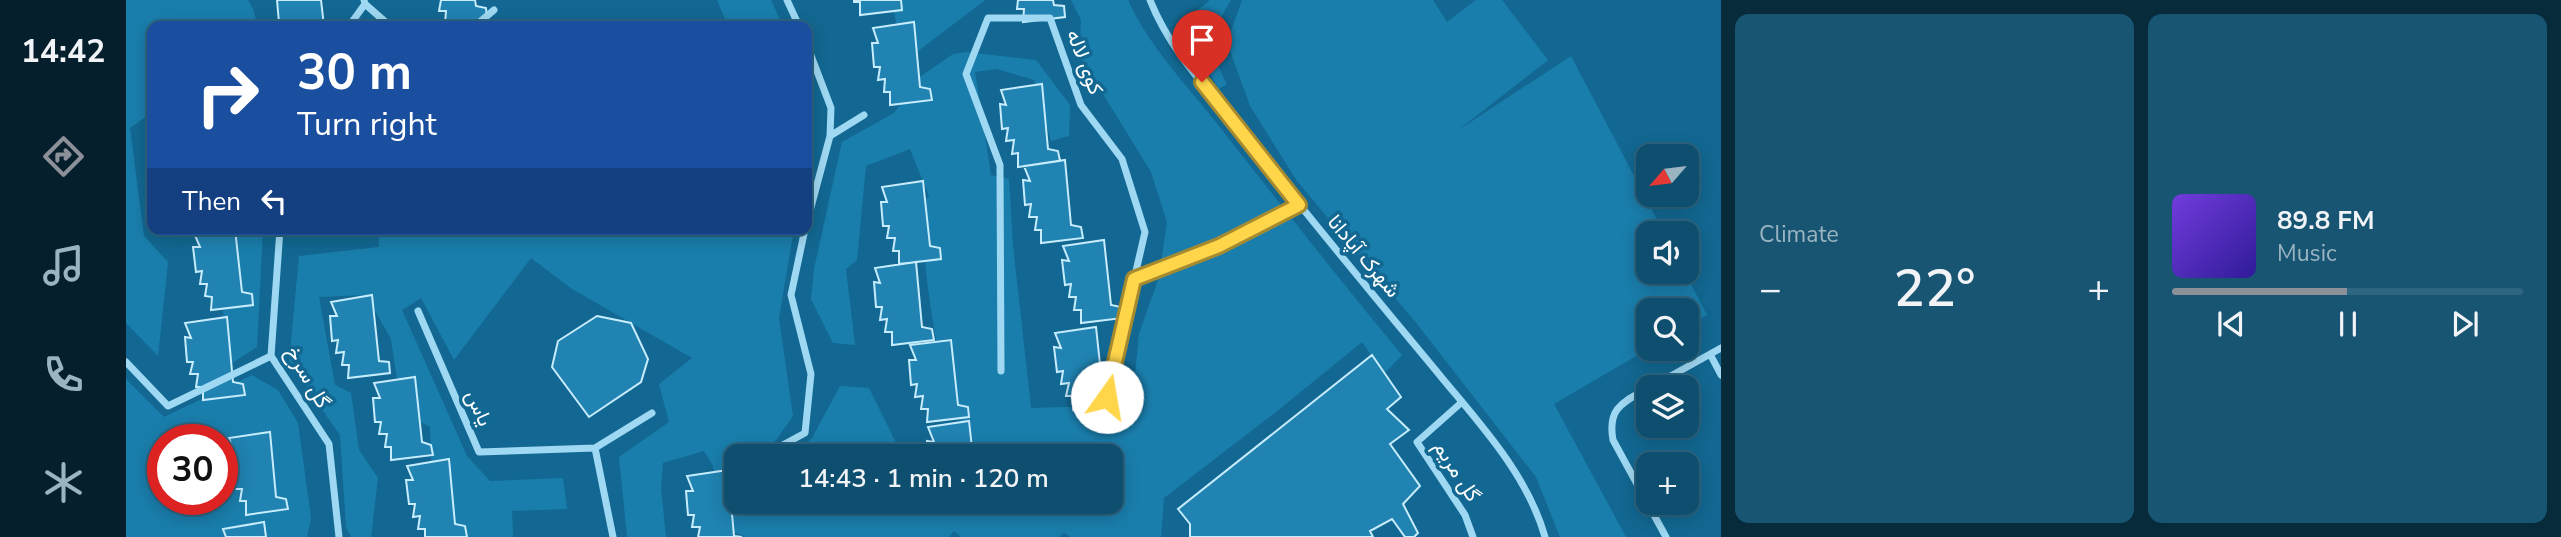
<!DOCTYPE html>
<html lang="en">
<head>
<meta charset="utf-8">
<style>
  body { margin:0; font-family:"Nunito Sans",Vazirmatn,sans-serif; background:#175573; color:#f1f3f6; height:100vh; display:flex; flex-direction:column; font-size:26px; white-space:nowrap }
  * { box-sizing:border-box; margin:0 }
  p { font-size:23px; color:#9bb4c2 }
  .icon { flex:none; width:38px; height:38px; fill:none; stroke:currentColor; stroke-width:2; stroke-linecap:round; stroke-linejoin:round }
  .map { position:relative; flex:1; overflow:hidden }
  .panel { display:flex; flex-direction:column; gap:14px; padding:14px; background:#082b3c; width:840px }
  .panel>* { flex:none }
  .guide { position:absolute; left:21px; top:21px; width:665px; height:214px; border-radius:14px; box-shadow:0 4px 18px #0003,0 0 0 2px #2e6581; background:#1a4fa0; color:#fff; overflow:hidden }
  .needle { width:46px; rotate:242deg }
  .controls { position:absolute; left:1510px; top:144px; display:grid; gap:14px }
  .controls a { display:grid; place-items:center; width:63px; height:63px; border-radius:14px; background:#0e4e6e; box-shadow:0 4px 18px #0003,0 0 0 2px #2e6581; font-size:35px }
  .speed { position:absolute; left:21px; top:424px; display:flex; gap:14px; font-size:35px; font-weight:700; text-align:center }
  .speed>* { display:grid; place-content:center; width:91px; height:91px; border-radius:50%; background:#0e4e6e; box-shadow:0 4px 18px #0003,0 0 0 2px #2e6581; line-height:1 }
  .speed .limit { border:10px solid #d22; background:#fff; color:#111 }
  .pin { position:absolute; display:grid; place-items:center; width:60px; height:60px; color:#fff; margin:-72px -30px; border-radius:50% 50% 50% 0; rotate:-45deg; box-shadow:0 0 7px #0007 }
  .pin .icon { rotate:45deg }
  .me { position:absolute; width:77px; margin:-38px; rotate:13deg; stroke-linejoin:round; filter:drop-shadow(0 0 5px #0008) }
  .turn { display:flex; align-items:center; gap:24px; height:147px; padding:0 35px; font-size:32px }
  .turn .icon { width:91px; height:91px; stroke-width:2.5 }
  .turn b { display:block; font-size:49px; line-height:60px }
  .then { display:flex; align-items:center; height:66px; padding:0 35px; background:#0003; gap:14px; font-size:26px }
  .big { font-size:52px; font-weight:600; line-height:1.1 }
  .panel .card { flex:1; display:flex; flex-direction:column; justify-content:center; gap:10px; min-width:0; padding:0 24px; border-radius:14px; background:#175573 }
  .song { display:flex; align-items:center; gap:21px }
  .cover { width:84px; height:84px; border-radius:10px; background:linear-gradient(135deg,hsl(260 70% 55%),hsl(250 70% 35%)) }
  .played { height:7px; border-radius:4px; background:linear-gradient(90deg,#8c9099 50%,#2e6581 50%) }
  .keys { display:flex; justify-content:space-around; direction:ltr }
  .heat { display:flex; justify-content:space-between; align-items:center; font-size:38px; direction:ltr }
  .panel .tiles { flex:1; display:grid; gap:14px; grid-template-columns:repeat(2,1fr) }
  .trip { position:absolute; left:598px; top:444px; width:399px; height:70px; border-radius:14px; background:#0e4e6e; box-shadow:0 4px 18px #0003,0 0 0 2px #2e6581; font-weight:600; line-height:70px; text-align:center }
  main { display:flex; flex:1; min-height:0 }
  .menu { display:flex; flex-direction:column; width:126px; justify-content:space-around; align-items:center; background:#061f2c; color:#9bb4c2 }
  .menu .icon { width:49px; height:49px }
  .menu .selected { color:#8c9099 }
  .menu b { font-size:32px; color:#f1f3f6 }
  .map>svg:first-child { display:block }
</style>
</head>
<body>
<main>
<nav class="menu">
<b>14:42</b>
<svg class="icon selected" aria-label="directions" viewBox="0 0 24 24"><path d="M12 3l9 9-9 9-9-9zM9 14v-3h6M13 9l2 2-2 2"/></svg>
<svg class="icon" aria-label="music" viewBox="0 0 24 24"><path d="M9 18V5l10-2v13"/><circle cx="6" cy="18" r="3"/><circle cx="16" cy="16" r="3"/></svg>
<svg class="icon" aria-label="phone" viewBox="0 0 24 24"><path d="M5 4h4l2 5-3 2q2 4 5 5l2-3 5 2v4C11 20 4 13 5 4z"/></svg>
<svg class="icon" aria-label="climate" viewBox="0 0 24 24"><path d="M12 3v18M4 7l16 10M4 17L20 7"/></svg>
</nav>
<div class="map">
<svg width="1595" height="537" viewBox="0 0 1595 537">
  <rect width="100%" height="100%" fill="#126892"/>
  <!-- green -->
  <path fill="#1a7eac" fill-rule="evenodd" d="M0,0H122L127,9L132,26H26V117L18,118L4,128L18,236L42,262L32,356L0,323Z
    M591,0H645L657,26H602Z
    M765,0H858V1L779,61Z
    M945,0H1002C1022,45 1059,83 1089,121C1151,200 1212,278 1276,355L1258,374L1236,342L1155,408L1038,498L1035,537H945L938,533L933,537H835L828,531L823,537H617V535L600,531L587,466L578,451L537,463L535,488L540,537H501L493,457L543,422L533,384L566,358L446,289L405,258L328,360L295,298L276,310L341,456L364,481L437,478L441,509L386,511L387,537H308L304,427L276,412L265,339L240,295L193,297L209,385L225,393L233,450L252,478L245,537H225L220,527L214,435L163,363L173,256L253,247L252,229H668L653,318L667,416L650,440L630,457H611V502H985V457H843C839,422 822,392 814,358C803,308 798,258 794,207L803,196L784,149L740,166L731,260L720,269L729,345L707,343L685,299L688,269L716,142L768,113L795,76L827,54L840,52L910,60L944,105L943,136L925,141L908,80L871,69L849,72L865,175L883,179L887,246L905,408L1006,405L1013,334L1033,277L1041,222L1025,172L953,55L955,20Z
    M1084,0H1105C1087,27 1084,55 1101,84L1093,89L1059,31L1062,18Z
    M1116,0H1307L1321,22L1350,0H1376L1422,60L1331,131L1445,56L1538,233H1522V271H1558L1581,315L1561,327V310H1522L1524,348L1428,404L1500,537H1434L1410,477L1291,324L1171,181L1124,106L1101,42Z
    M93,229H137L131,347L100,367Z
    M126,375L152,390L172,423L185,518L181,537H0V379L38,417ZM37,439H96V499H37Z
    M714,386L743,388L777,457H664L686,438Z"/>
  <!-- building -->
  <path fill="#2083b1" stroke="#c6ecfd" stroke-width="2" d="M151,0H195L198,26H159L160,22L153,23Z
    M315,0H349L350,6L360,8L361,19L319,24L320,11H313Z
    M728,0H775L776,10L734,15V2H728Z
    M892,0H927L928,5L938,6L939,17L897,22L898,9H891Z
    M788,22L794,87L804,89L806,100L764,105V92H758L759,79L752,80L754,67H748L746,43H752L747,28Z
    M916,84L922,149L932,151L934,161L892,167V153L886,154L888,140L880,141L882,128L876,129L874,104L880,105L875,90Z
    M939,160L945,225L955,227L957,238L915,243V230H909L911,217H903L905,204L899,205L897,180L904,181L898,166Z
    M797,181L804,246L814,248L815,259L773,264V251H767L769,238H761L763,226H757L755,202H761L756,187Z
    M93,229H109L116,292L126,294L127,305L85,310L86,297L79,296L81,284H74L76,271L70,272L67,247H74L68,233Z
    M978,240L985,305L995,307L997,318L955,323V310H948L950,297H943L945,284L939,285L936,260L943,261L937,246Z
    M790,262L796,327L806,329L808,340L766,345V332H759L761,319L754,320L756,307H750L748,282L754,283L749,268Z
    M246,295L253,361L263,362L264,373L222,378L223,365H216L218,352L210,353L212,340L206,341L204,316H211L205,302Z
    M471,316L505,323L522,359L515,382L463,417L426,367L432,341Z
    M101,317L107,382L117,384L119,395L77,400V387H70L72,374H64L67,362H61L59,337L65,338L59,323Z
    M970,327L977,392L987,394L989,404L947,410V396H940L943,383L935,384L937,371L931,372L928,347L935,348L929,333Z
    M825,340L832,405L842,407L843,417L801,422L802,409H795L797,396L789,397L791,384L785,385L783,360H790L784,345Z
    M1246,355L1275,397L1261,409L1283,430L1264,444L1294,486L1277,504L1292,533L1288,537H1279L1266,519L1244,531L1247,537H1064V524L1052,509Z
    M289,377L296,442L305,445L307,455L265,460V447H259L261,434H253L255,422H249L247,398H254L248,383Z
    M843,421L847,457H803L801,441L808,442L802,427Z
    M144,432L150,497L160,499L162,509L120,515V501H114L116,489H108L110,476L104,477L102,452H108L103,438Z
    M323,459L329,524L339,526L341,537H299V529H292L294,516L287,517L289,504H283L280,480H287L281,466Z
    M602,470L608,536L616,537H572L574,527H566L568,515H562L560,491H567L561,476Z
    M138,522L140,537H100L97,529Z"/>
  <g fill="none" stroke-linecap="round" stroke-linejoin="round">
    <!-- minor -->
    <path stroke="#9fd8f2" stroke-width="7" d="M238,0L239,4L264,26
      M661,0L673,26
      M1024,0C1044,51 1084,92 1118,135C1182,217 1249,297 1316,378C1355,425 1402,476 1419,537
      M223,26L239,4
      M349,26L368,10
      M681,45L705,108L704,136L681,222
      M704,136L738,115
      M154,229L145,356L203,444L213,537
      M1008,279L1093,245L1173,205
      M292,311L353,452L469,448L526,413
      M1584,354L1595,375
      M0,362L42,406L145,356
      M875,371L874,165L840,74L862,18H924L955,105L996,159L1019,232L981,397
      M1525,387L1595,348
      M1522,388C1498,402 1481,407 1487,440L1540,537
      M1336,402L1291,442L1339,515L1347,537
      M469,448L487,537
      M642,453L679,433L685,374L665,295L679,229"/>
  </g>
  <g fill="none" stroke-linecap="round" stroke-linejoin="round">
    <defs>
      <path id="route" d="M981,397L1008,279L1093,246L1173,205L1076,82"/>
    </defs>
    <!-- route casing -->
    <use href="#route" stroke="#a68a30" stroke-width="18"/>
    <!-- route -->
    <use href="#route" stroke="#ffd54a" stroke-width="12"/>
  </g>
  <g text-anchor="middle" stroke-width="7" stroke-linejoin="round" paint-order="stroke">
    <!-- street labels -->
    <g font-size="21" fill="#fff" stroke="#126892">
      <text transform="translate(959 62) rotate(69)" y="7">کوی لاله</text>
      <text transform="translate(1238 256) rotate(50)" y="7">شهرک آپادانا</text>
      <text transform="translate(182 377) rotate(60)" y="7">گل سرخ</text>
      <text transform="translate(353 408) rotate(66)" y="7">یاس</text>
      <text transform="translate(1331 471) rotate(57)" y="7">گل مریم</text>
    </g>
  </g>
</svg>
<div class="controls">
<a><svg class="needle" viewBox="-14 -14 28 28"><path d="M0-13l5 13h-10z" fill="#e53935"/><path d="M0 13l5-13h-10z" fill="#9bb4c2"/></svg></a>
<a><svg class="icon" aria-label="sound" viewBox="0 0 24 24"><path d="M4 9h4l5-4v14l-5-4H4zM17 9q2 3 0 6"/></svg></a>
<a><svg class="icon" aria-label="search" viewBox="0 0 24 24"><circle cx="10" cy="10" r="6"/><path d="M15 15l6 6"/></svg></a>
<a><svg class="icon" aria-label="layers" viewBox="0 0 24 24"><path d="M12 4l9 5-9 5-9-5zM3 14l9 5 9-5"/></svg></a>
<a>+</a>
</div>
<div class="speed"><div class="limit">30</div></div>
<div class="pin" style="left:1076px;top:82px;background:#d93025"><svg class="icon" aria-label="arrive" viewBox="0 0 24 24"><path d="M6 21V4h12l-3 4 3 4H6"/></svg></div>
<svg class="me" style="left:981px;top:397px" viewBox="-20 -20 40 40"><circle r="19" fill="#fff"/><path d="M0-13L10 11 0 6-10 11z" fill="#ffd54a"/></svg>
<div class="trip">14:43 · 1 min · 120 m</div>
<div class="guide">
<div class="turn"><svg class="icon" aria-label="right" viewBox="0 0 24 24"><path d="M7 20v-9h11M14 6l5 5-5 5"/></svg><div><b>30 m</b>Turn right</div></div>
<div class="then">Then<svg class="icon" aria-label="left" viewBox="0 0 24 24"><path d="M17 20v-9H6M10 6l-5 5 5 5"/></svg></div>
</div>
</div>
<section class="panel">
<div class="tiles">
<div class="card"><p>Climate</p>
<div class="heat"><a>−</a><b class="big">22°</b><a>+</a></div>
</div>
<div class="card">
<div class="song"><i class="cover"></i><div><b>89.8 FM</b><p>Music</p></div></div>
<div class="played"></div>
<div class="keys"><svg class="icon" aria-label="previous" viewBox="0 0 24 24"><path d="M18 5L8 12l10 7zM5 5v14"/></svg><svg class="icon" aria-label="pause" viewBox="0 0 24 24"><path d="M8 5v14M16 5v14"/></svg><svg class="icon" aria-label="next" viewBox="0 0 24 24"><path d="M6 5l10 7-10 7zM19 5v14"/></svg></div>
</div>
</div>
</section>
</main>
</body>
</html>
